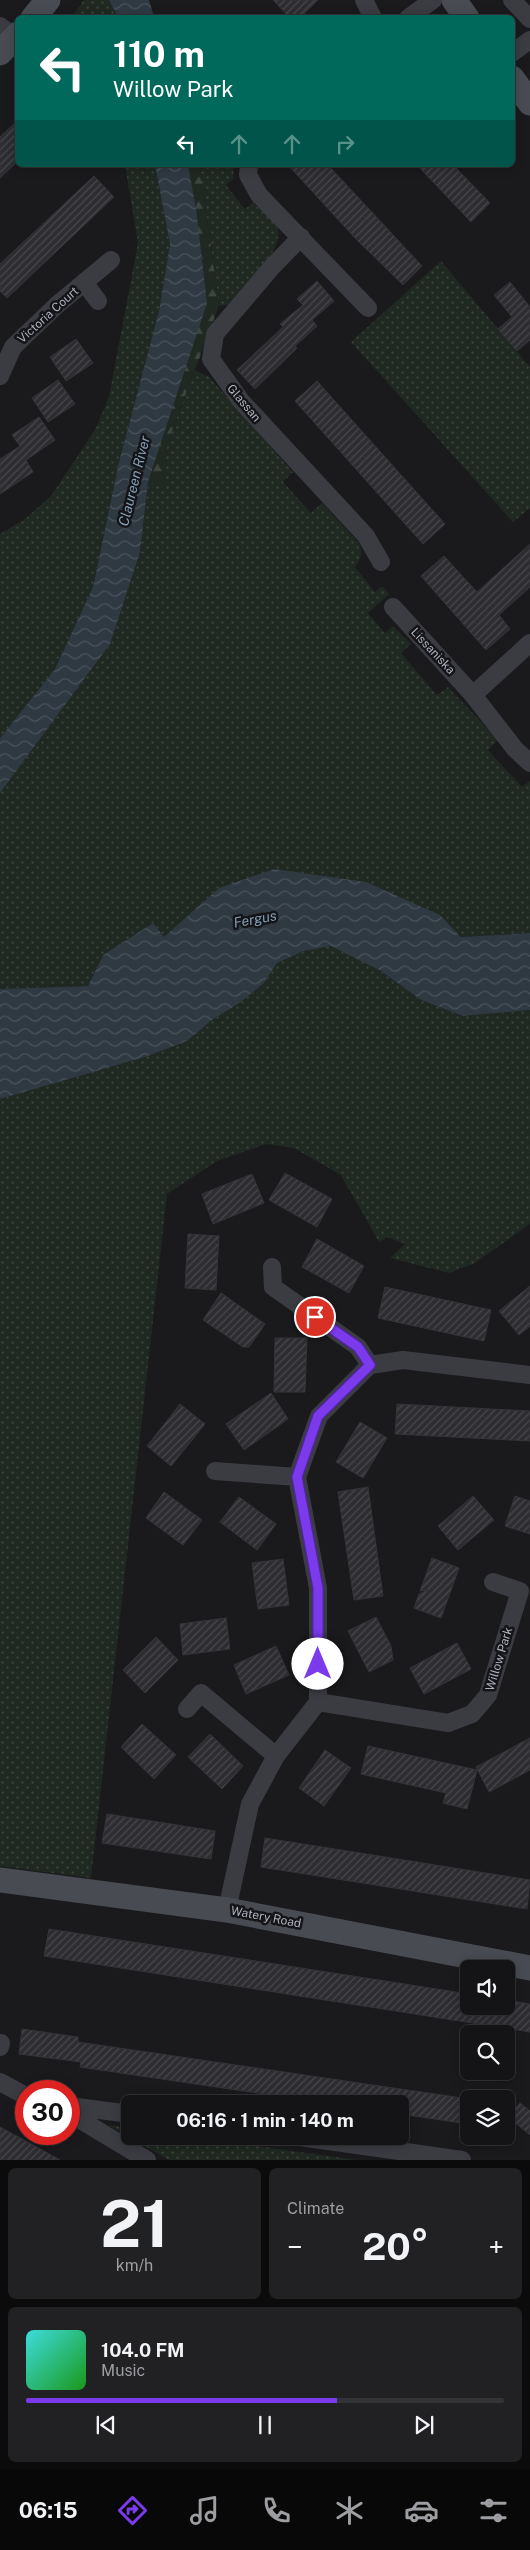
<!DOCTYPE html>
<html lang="en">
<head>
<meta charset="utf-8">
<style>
  body { margin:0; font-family:"Public Sans",sans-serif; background:#212123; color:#f1f3f6; height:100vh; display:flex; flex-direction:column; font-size:19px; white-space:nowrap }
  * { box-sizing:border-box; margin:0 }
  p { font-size:16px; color:#9d9ea1 }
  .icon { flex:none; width:28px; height:28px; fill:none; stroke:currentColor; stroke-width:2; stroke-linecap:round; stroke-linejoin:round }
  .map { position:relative; height:2160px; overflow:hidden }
  .drawer { display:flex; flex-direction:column; gap:8px; padding:8px; background:#0b0b0c; flex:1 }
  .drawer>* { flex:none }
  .hud { position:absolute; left:15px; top:15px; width:500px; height:152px; border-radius:8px; box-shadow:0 2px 12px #0003,0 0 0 1px #333335; background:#00695c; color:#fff; overflow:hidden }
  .tools { position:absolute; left:460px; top:1960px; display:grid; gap:10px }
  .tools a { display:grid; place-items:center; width:55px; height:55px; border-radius:8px; background:#141416; box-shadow:0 2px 12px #0003,0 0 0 1px #333335; font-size:25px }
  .speed { position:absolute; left:15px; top:2080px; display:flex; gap:10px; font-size:25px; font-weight:700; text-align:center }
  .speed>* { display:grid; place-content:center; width:65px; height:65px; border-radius:50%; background:#141416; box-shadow:0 2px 12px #0003,0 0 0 1px #333335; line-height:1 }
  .speed .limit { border:8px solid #d22; background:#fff; color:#111 }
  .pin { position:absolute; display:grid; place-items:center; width:42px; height:42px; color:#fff; margin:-21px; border:2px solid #fff; border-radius:50%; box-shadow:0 1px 5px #0007 }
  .me { position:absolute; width:55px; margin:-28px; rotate:0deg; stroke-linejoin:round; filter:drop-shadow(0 0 4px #0008) }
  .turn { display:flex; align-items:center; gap:18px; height:105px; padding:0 15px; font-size:22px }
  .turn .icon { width:65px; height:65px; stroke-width:2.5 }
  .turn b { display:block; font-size:35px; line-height:42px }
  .lanes { display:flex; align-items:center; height:48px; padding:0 15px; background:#0003; justify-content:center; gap:25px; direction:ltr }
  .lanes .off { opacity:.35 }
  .big { font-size:38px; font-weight:700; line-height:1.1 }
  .drawer .card { flex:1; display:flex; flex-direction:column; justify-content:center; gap:8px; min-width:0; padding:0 18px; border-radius:8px; background:#212123 }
  .drawer .dial { align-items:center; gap:0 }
  .dial b { font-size:65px; line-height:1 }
  .song { display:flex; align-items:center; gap:15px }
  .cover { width:60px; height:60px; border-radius:8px; background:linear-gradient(135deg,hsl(180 70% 55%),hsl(120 70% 35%)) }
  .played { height:5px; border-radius:2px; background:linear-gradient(90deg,#7c3aed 65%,#333335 65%) }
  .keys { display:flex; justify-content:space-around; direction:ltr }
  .heat { display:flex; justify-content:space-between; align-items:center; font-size:28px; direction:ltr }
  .drawer .tiles { flex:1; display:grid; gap:8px; grid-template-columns:1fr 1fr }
  .card:last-child { grid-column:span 2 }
  .trip { position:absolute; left:121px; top:2095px; width:288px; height:50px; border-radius:8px; background:#141416; box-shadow:0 2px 12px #0003,0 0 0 1px #333335; font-weight:700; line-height:50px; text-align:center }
  .dock { display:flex; height:80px; justify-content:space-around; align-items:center; background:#080809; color:#9d9ea1 }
  .dock .icon { width:35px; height:35px }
  .dock .selected { color:#7c3aed }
  .dock b { font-size:22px; color:#f1f3f6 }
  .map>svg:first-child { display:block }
</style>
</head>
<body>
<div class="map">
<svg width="530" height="2160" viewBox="0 0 530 2160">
  <defs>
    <pattern id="grass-dots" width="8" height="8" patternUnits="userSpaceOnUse" patternTransform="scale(1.25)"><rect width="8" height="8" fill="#1f2821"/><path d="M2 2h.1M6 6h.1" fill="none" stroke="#3d453f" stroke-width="1.8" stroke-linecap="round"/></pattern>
    <pattern id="forest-firs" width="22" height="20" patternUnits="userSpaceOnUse" patternTransform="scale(1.25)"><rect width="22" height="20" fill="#1f2821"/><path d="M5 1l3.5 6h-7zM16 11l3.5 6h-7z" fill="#3d453f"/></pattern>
    <pattern id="water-waves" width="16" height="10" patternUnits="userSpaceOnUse" patternTransform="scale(1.25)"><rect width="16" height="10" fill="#2f3942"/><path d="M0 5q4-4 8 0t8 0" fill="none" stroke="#4a535b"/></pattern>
    <pattern id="building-hatch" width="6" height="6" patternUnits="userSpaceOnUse" patternTransform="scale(1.25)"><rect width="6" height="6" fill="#2d2d31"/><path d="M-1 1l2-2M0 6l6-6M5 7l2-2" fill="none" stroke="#49494d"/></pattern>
  </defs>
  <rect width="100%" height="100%" fill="#1a1a1d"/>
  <!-- grass -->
  <path fill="url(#grass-dots)" d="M84,0H109L118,17L71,18Z
    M125,165H155L170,244L159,311L119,462L93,587L55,669L0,738V534L25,519L51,496L95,430L109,397L138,243Z
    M200,165H233L234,178L226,185L245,209L253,203C260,210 270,217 276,225C290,246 242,289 228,305L219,306Z
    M441,261L530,367V508L513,522L351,342Z
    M195,370L209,377L293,472L283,482L311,513L322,503L359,543C363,553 361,559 355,567L375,592L382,586L389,594L368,613L385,633L393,626L411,644L401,653L437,695L448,687L498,740L488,750L522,787L530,781V933L461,937L440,915L219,888L164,938L153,923L103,955L88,986L0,989V793L110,644L140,552L148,482L164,485L167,444Z
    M331,946L381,971L421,1000L463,1016L530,1010V1224L475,1263L449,1273L390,1258L405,1244L387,1237L379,1242L341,1175L294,1148L266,1144L217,1161L167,1194L91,1878L0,1866V1099L145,1057L187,1041L212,1020L241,1002L264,983L277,963L304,951Z
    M108,2125L130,2128V2136H187L356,2160H169Z"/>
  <!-- forest -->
  <path fill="url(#forest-firs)" d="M188,165H200L219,306L167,444L164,486L148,482L186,367L196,208Z"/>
  <!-- water -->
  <path fill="url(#water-waves)" d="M109,0H149L154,17H118Z
    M155,165H188L196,208L207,303L148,482L140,552L110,644L0,793V738L55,669L93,587L119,462L159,311L170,244Z
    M274,869L366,882L440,915L461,937L530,933V1010L463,1016L421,1000L381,971L331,946L304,951L277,963L264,983L241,1002L212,1020L187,1041L145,1057L0,1099V989L88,986L103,955L153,923L164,937L219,888Z"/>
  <!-- building -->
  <path fill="url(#building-hatch)" stroke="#343439" d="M273,0H318L300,18H290Z
    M18,120V161L0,178V137Z
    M288,165H328L422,266L403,285L355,238Z
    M417,165H453L490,203L471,222Z
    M94,176L114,197L7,298L0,291V264Z
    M317,281L334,301L312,320L317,326L295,346L297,348L255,389L237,370L283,327L280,324L303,305L297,299Z
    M510,282L530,307V340L517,351L498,329L512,317L494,295Z
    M76,339L93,363L66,381L50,357Z
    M58,380L75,404L48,422L32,398Z
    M317,381L445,524L423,544L295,401Z
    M39,417L55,440L26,460L33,472L0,494V459L20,446L12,435Z
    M530,544V587L499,615L510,629L486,650L421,576L444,556L477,592Z
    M285,1173L332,1199L317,1227L269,1200Z
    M252,1174L264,1203L213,1224L202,1194Z
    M188,1234L219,1236L216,1290L185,1288Z
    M317,1239L364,1266L349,1293L302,1267Z
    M530,1286V1326L519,1335L499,1311Z
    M385,1287L491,1310L484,1341L378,1318Z
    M221,1293L265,1324L249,1347H243L203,1320Z
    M275,1338H307L305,1392H274Z
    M271,1393L288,1419L244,1450L226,1424Z
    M180,1404L205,1424L171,1466L147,1446Z
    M397,1404L530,1411V1441L395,1434Z
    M360,1422L387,1438L363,1478L336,1462Z
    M368,1487L383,1596L354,1600L338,1492Z
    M164,1492L202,1520L183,1545L146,1518Z
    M473,1496L494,1520L458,1550L438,1526Z
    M515,1496L530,1501V1534L505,1526Z
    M239,1497L276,1524L257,1550L220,1522Z
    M432,1558L459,1568L441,1618L414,1608L419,1594L428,1590L420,1591Z
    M283,1559L289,1605L258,1609L252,1563Z
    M376,1617L391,1646L393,1660L369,1672L348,1631Z
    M226,1618L230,1649L183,1655L180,1624Z
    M156,1637L178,1660L145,1693L123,1670Z
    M457,1643L471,1669L424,1694L410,1668Z
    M276,1646L289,1675L246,1694L234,1665Z
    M142,1724L176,1755L154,1779L121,1747Z
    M210,1734L243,1766L222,1789L188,1757Z
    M530,1738V1770L489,1792L476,1767Z
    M368,1746L477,1770L467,1809L443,1803L446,1793L361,1774Z
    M325,1750L351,1768L324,1806L299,1788Z
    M107,1814L215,1831L211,1859L102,1843Z
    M265,1838L530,1880L527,1909L261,1867Z
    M49,1929L469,1994V2006H506V2000L530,2004V2032L44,1956Z
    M22,2029L78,2037V2042L469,2099V2124L400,2114V2104H332L80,2067L81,2062L19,2054Z
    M520,2103L530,2111V2135L508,2117Z
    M0,2127L24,2140L60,2160H0Z"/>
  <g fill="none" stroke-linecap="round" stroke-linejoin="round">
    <!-- street -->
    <path stroke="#3b3c42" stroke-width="18" d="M364,0L373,18
      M512,0L530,19
      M408,18L433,0
      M0,26L15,37
      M512,53L530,40
      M249,165L248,175L259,195L368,308
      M301,237L272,267L215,334L211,359L241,401L366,536L381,562
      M84,282L98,301
      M0,376L13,347L57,305L111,260
      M393,607L473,695L515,749L530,763
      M473,695L530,643
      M370,1365L403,1360L530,1375
      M215,1471L297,1477L319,1416L370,1365L358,1347L273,1287L272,1267
      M297,1477L318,1588V1702
      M187,1709L201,1693L276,1756
      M227,1910L250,1804L276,1756L318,1702L448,1723L472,1714L488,1695L520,1591L493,1582
      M0,2047L1,2043
      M0,2082L26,2096
      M69,2106L130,2114
      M69,2113L147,2160
      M293,2136L462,2160"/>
    <!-- secondary -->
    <path stroke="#494b52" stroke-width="25" d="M454,0L467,18
      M33,18L48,0
      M0,53L18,34
      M512,78L530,103
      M0,1880L227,1910L530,1968"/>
  </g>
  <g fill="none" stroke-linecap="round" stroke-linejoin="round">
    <defs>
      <path id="route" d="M315,1317L358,1347L370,1365L318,1416L297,1477L318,1588V1664"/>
    </defs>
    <!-- route casing -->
    <use href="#route" stroke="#51269a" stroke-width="12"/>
    <!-- route -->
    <use href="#route" stroke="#7c3aed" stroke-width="9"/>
  </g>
  <g text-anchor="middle" stroke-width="5" stroke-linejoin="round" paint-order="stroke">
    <!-- street labels -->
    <g font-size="12" fill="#acb1bd" stroke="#151518">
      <text transform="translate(48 315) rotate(-42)" y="4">Victoria Court</text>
      <text transform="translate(244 403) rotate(50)" y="4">Glassan</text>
      <text transform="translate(433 651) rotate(47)" y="4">Lissaniska</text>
      <text transform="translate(499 1659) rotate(-73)" y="4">Willow Park</text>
      <text transform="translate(266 1917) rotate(11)" y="4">Watery Road</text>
    </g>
    <!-- water labels -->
    <g font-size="14" font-style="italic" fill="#829fb9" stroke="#151518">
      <text transform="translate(134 481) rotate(-76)" y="5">Claureen River</text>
      <text transform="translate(255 919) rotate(-10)" y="5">Fergus</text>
    </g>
  </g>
</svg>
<div class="tools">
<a><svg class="icon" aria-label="sound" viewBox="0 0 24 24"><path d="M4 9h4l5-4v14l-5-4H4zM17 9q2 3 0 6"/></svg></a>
<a><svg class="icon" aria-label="search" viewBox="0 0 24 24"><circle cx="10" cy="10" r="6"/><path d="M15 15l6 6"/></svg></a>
<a><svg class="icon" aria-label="layers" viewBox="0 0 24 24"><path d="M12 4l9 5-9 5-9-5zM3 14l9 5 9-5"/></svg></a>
</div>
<div class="speed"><div class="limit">30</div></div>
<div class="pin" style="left:315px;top:1317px;background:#d93025"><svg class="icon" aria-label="arrive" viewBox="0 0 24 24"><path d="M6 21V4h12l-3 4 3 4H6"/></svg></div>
<svg class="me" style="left:318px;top:1664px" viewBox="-20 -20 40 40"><circle r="19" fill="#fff"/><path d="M0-13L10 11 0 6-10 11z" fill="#7c3aed"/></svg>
<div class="trip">06:16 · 1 min · 140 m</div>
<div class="hud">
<div class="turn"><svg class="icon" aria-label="left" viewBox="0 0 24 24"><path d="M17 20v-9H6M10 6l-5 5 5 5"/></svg><div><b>110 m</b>Willow Park</div></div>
<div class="lanes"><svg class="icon" aria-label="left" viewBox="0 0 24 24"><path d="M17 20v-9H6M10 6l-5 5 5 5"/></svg><svg class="icon off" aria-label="ahead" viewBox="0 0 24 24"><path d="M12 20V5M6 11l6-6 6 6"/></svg><svg class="icon off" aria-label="ahead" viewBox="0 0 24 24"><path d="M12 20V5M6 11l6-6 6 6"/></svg><svg class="icon off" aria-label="right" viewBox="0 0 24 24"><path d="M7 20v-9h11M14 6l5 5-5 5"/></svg></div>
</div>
</div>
<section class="drawer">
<div class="tiles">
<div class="card dial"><b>21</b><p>km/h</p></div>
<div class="card"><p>Climate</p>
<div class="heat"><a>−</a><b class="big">20°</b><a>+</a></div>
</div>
<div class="card">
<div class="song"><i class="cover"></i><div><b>104.0 FM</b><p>Music</p></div></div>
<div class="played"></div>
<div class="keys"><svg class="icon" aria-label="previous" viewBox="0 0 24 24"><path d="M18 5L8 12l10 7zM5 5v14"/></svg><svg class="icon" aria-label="pause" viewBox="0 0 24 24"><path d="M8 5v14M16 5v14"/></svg><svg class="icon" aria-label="next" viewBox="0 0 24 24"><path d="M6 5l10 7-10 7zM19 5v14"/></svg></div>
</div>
</div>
</section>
<nav class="dock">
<b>06:15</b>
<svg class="icon selected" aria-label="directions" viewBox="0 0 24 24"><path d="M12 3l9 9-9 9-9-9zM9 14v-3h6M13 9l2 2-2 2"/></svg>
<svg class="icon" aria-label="music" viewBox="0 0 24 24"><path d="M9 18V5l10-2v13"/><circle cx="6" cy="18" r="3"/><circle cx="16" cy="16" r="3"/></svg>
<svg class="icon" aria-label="phone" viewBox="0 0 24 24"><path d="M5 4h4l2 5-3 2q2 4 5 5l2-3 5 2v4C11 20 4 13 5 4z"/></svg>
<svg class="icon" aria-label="climate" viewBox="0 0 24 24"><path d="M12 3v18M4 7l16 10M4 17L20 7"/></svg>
<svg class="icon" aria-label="car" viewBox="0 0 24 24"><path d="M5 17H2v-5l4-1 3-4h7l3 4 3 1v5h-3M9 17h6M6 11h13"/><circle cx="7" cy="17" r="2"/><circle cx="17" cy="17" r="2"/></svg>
<svg class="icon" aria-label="filters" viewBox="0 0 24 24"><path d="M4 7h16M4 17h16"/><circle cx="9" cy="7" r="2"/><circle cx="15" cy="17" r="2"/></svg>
</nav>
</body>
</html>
